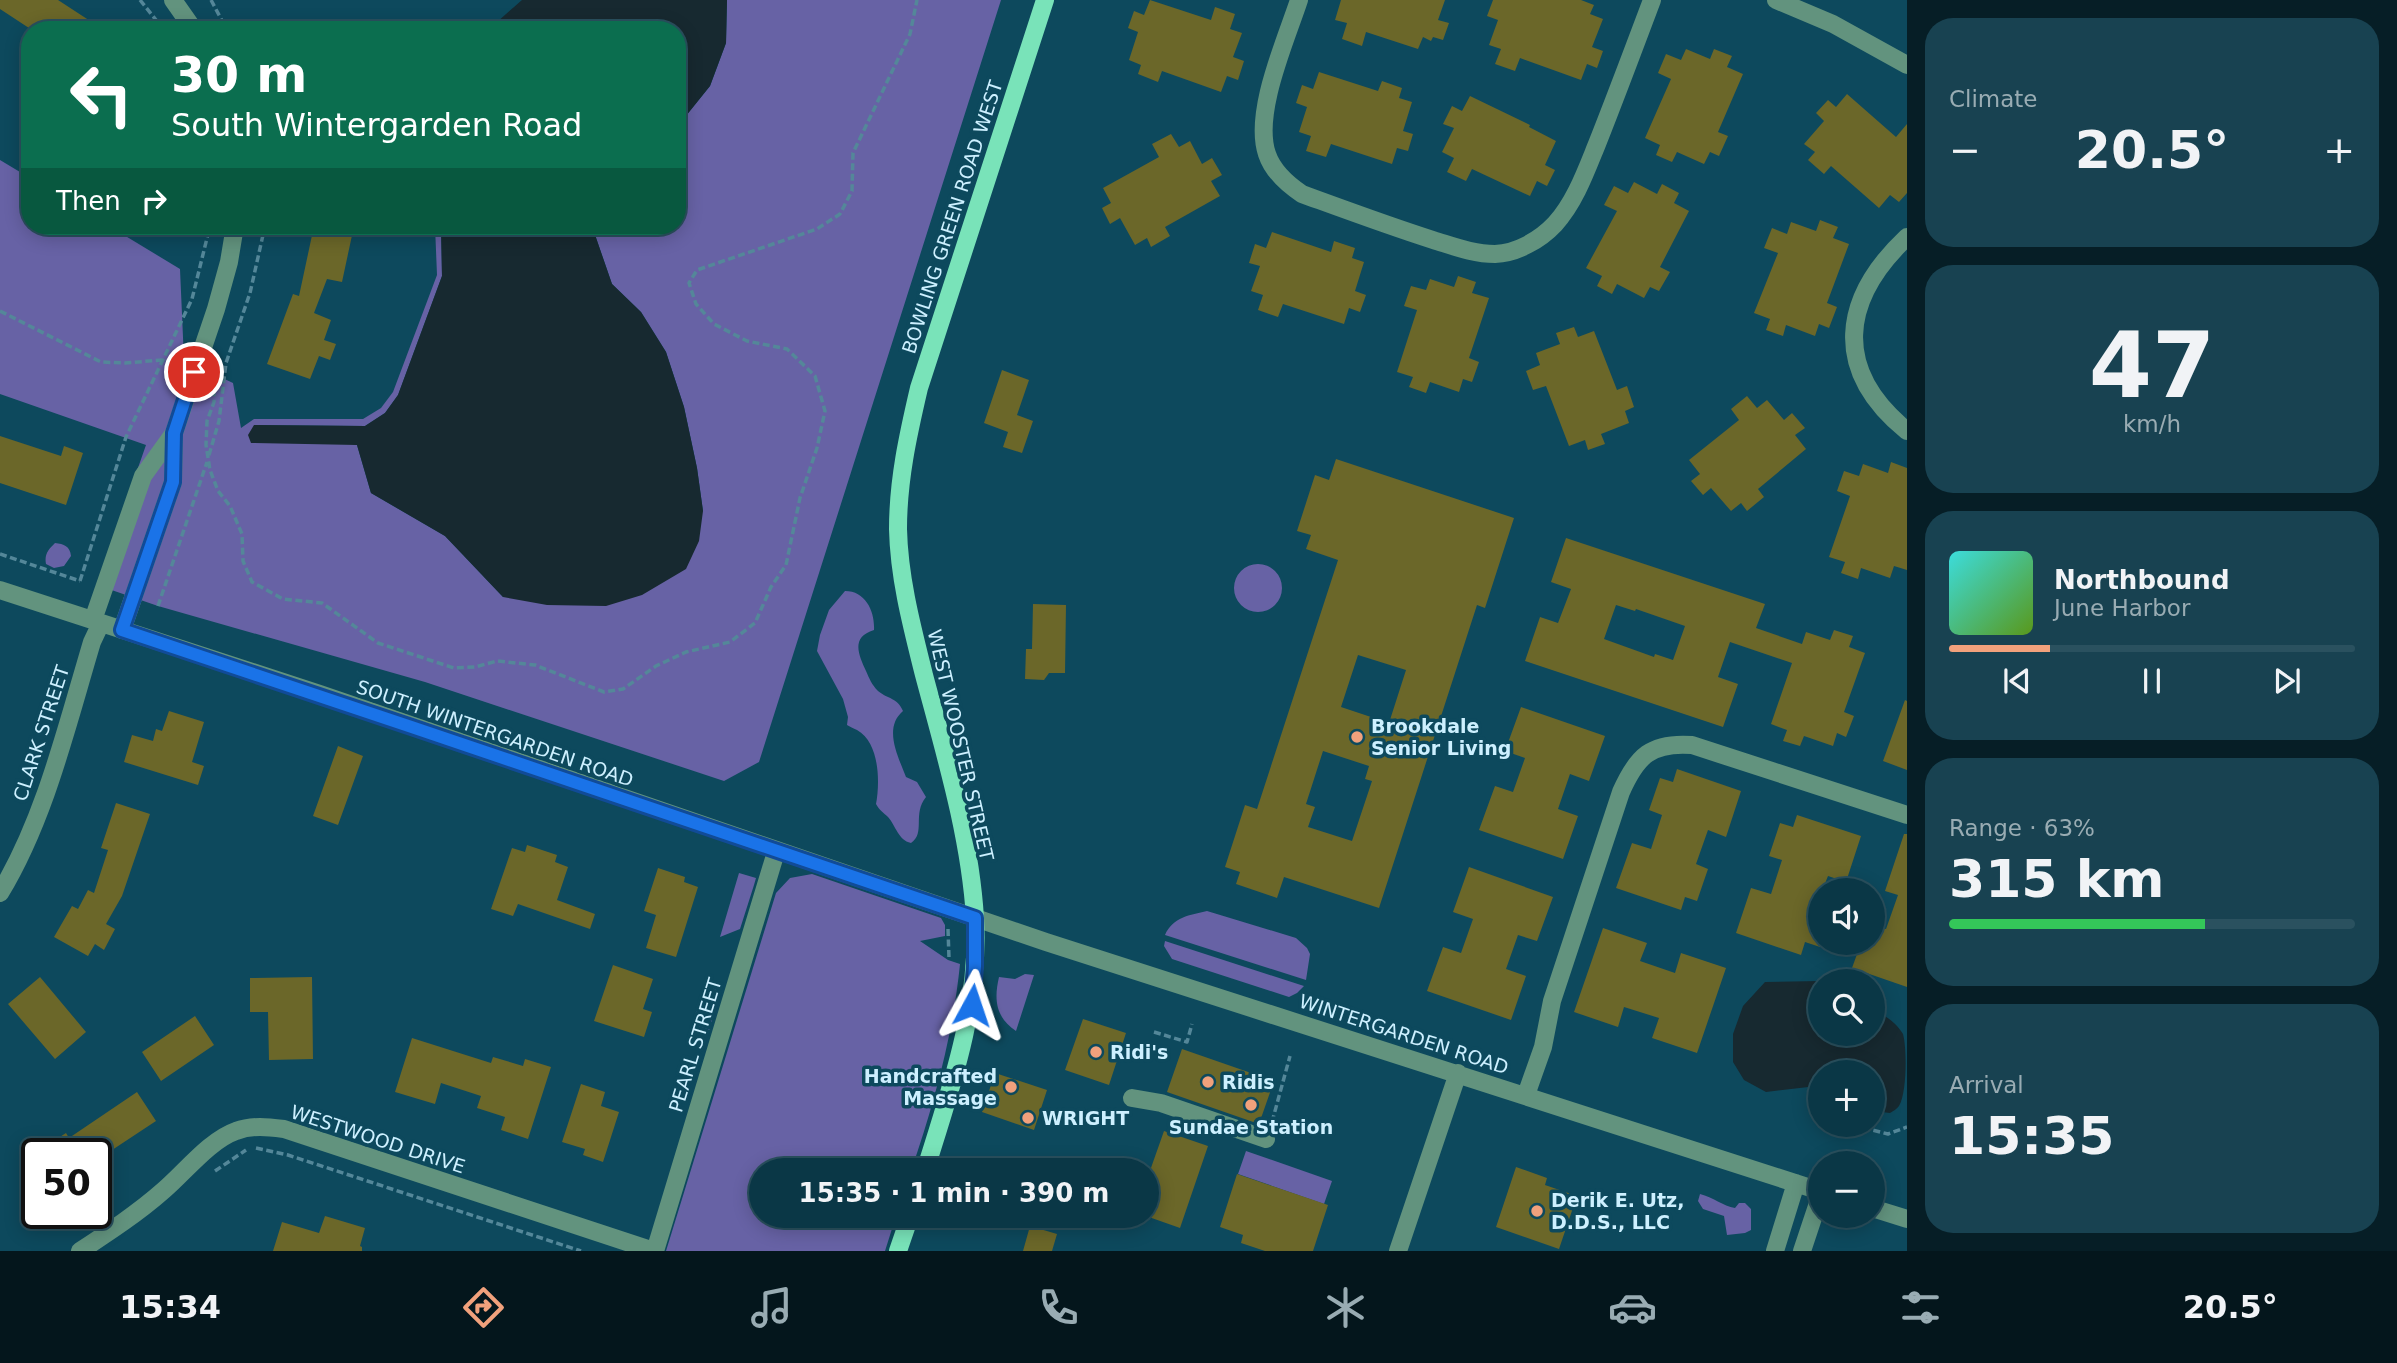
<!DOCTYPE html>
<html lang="en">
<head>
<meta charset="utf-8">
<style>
  body { margin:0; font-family:"DejaVu Sans",sans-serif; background:#184251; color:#f1f3f6; height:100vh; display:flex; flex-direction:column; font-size:26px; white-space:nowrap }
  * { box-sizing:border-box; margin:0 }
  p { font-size:23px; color:#99acb3 }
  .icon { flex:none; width:38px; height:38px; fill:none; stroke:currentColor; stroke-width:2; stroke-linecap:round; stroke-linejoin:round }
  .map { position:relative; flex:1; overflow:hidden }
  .drawer { display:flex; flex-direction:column; gap:18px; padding:18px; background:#061e26; width:490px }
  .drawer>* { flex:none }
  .hud { position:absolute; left:21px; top:21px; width:665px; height:214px; border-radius:28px; box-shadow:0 4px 18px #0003,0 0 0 2px #2a515f; background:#0b6e4f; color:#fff; overflow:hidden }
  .buttons { position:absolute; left:1808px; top:878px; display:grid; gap:14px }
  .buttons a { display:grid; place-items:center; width:77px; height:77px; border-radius:50%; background:#0a3746; box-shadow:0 4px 18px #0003,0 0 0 2px #2a515f; font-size:35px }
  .speed { position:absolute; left:21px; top:1138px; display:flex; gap:14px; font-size:35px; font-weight:700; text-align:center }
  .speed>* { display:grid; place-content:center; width:91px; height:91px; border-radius:50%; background:#0a3746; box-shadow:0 4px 18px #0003,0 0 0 2px #2a515f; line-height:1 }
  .speed .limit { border:4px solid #111; border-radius:10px; background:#fff; color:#111 }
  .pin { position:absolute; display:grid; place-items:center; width:60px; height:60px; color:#fff; margin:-30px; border:4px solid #fff; border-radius:50%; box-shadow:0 2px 7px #0007 }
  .me { position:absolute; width:77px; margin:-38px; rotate:5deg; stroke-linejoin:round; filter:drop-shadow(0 0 5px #0008) }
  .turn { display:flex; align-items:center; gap:24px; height:147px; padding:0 35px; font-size:32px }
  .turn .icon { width:91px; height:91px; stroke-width:2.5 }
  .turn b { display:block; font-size:49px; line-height:60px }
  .then { display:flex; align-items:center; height:66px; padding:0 35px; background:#0003; gap:14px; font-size:26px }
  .big { font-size:52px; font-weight:700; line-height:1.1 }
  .drawer .tile { flex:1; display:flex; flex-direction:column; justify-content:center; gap:10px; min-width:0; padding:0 24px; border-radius:28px; background:#184251 }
  .drawer .dial { align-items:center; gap:0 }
  .dial b { font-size:91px; line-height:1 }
  .song { display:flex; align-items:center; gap:21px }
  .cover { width:84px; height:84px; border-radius:10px; background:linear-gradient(135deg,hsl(180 70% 55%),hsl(90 70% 35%)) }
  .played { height:7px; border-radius:4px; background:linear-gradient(90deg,#f1a17c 25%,#2a515f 25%) }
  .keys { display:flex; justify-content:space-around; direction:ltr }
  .heat { display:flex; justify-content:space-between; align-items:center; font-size:38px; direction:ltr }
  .charge { height:10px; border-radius:5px; background:linear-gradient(90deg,#34c759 63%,#2a515f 0) }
  .trip { position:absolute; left:749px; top:1158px; width:410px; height:70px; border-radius:35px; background:#0a3746; box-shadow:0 4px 18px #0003,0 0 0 2px #2a515f; font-weight:700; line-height:70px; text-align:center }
  .tab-bar { display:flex; height:112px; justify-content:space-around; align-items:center; background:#04161c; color:#99acb3 }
  .tab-bar .icon { width:49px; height:49px }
  .tab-bar .selected { color:#f1a17c }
  .tab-bar b { font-size:32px; color:#f1f3f6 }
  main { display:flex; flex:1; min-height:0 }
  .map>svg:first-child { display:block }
</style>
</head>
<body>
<main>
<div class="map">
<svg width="1907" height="1251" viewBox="0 0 1907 1251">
  <rect width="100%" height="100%" fill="#0d495d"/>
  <!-- green -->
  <path fill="#6762a5" d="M727,0H1001L759,762L724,781L425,682L158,606L97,585L146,445L0,394V160L30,178V226H109L180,269L184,360L233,383L241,428L254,419H363L381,408L393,392L437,275L435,226H441L442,276L398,395L385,413L365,426L254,425L357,445L371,493L445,536L503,597L703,511L697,468L684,407L666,352L641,312L612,284L593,229V226H677V127L710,86L726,43Z
    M55,543C64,544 70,546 71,556L64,566L54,568L46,564C44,554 49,549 55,543Z
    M1234 588a24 24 0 1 1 48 0a24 24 0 1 1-48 0Z
    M845,591C866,591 875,612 874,630C851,637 858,654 866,671C869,678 872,685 878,691C889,700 897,697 903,711C883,728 898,756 906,777L917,782L926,797C912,814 926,833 911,843C898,840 896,826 888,817C884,813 879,810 876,804C880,783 880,743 857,730C853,728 850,727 847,725L848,717L843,699L817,651L820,635L829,610Z
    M739,873L756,878L754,885L740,929L720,937Z
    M812,874L941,918L945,925V936L920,941L948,960L960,964C953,1035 934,1104 911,1171H761V1216H896L885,1251H666L776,893L790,878Z
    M1207,911L1296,938L1307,948L1310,954L1306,980L1165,935C1173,917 1190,915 1207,911Z
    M1165,941L1304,986L1297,993L1289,997L1172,959L1164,946Z
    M708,974L720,994L708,1034L690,1031Z
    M1025,974L1034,975L1016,1031C995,1017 994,999 999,977L1015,979Z
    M1246,1151L1332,1181L1324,1204L1238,1174Z
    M1700,1194C1713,1197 1723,1206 1735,1208L1739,1203H1745L1751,1209V1230L1745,1233L1727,1235L1724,1216L1703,1209L1698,1201Z"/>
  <!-- water -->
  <path fill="#172930" d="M522,0H727L726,43L710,86L677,127V30H488Z
    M441,226H593V229L612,284L641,312L666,352L684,407L697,468L703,511L699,541L686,569L642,595L606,606L547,605L503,597L445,536L371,493L357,445L251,443L248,435L254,425L365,426L385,413L398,395L442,276Z
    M1820,981L1822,982H1820V1034H1872L1873,1009C1885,1016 1895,1021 1903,1034C1907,1048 1907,1093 1899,1106C1897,1109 1893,1111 1890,1113L1873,1111L1872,1073H1820V1088L1817,1086L1766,1092L1744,1080L1733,1062V1034L1743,1006L1765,982Z"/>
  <!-- building -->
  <path fill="#6b6729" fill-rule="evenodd" d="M0,0H58L104,30H32L0,9Z
    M1150,0L1211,20L1215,7L1235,14L1230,29L1242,33L1233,57L1244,61L1238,80L1227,76L1221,92L1162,71L1158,82L1138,74L1141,65L1129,60L1138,32L1128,28L1134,11L1144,15Z
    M1341,0H1445L1438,20L1449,23L1443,40L1433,37L1431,41L1423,37L1418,49L1366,32L1362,46L1342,39L1347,23L1335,20Z
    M1493,0H1581L1594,5L1590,14L1603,19L1592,47L1603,51L1597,68L1587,64L1581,80L1520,58L1515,71L1495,64L1501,49L1489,45L1498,20L1487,16Z
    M1686,49L1710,59L1714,49L1732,56L1727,67L1743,74L1718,132L1728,136L1719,156L1710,152L1704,164L1677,152L1672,162L1656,155L1660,145L1645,138L1671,79L1658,73L1666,54L1681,60Z
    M1319,72L1378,91L1382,81L1402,88L1399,98L1412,102L1403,131L1413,134L1408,151L1397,148L1392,164L1331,144L1326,157L1306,151L1311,136L1299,132L1307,107L1296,103L1302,85L1313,89Z
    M1847,94L1896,137L1907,124V193L1899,202L1890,195L1879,208L1831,166L1824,174L1808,160L1815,152L1804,144L1824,121L1816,113L1828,100L1836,107Z
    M1470,96L1530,125L1529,127L1556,141L1545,165L1555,170L1547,186L1537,181L1530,196L1472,169L1466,181L1447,172L1454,158L1442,152L1454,128L1443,124L1452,106L1462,111Z
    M1171,134L1179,147L1190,141L1202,164L1212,158L1222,175L1211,181L1220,196L1165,227L1170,236L1151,247L1147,238L1135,245L1120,218L1110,224L1102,208L1111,203L1103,188L1159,157L1152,144Z
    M1634,182L1657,194L1662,184L1679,193L1674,203L1689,211L1660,267L1670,272L1659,291L1650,287L1644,298L1617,284L1612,294L1597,286L1602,276L1586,268L1617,211L1604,205L1614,186L1628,193Z
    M1820,220L1838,227L1833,238L1849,244L1827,303L1837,307L1829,328L1819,324L1815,336L1786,325L1783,336L1766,330L1770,319L1754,313L1778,253L1764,248L1772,228L1787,234L1791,222L1816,231Z
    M314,226H354L342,282L327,279L314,313L331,320L324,340L336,344L330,360L319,356L310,379L267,364L293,294L299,296Z
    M1272,232L1331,252L1334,241L1355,248L1352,258L1364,262L1355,291L1366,295L1360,312L1349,308L1344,324L1283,304L1278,317L1258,310L1263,295L1251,291L1260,266L1249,263L1255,244L1266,248Z
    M1458,276L1476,282L1472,293L1489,298L1469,358L1479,362L1472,382L1463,379L1459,392L1430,382L1426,393L1409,387L1413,377L1397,372L1417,310L1404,306L1411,286L1426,290L1430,279L1454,287Z
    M1574,327L1578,337L1594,331L1617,390L1627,386L1634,407L1625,411L1629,423L1601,434L1605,444L1588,450L1585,440L1569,446L1546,386L1533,390L1526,371L1540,365L1536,353L1560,344L1556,333Z
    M1002,370L1029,380L1017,415L1033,421L1022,453L1003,447L1008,432L984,423Z
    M1747,396L1757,408L1767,400L1784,420L1792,413L1805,428L1795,435L1806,449L1758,489L1764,497L1747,511L1741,503L1731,511L1711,488L1703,495L1691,481L1700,474L1689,460L1739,420L1731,409Z
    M0,436L61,456L64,446L83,453L66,505L0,483Z
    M1336,459L1514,518L1485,608L1477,605L1379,908L1284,877L1277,898L1236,884L1240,872L1225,867L1245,805L1257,809L1338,560L1306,549L1311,535L1297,531L1315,475L1329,480ZM1358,655L1406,670L1389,723L1341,707ZM1323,751L1369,766L1365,779L1372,781L1352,841L1308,827L1315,807L1306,804Z
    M1891,462L1907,468V570L1894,566L1890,578L1861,568L1858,579L1841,573L1845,562L1829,557L1850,496L1837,491L1844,471L1859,476L1863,464L1888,473Z
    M1566,538L1765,604L1756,628L1802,644L1806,632L1830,640L1834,630L1853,636L1849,647L1865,653L1844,712L1854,716L1846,737L1837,733L1833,746L1804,736L1800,746L1783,741L1787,730L1771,724L1792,663L1730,642L1718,677L1738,684L1723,727L1525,661L1540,617L1558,623L1571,589L1551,582ZM1616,605L1635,611L1636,609L1685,626L1673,660L1655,654L1654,657L1604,639Z
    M1033,604L1066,605L1065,673H1049L1044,680L1025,679L1026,649H1032Z
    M1905,700L1907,701V770L1883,761Z
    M1521,707L1605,736L1589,781L1570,774L1558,809L1578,816L1563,859L1479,830L1495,786L1513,792L1525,758L1505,751Z
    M169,711L204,722L192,762L204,766L198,785L124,762L132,735L153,741L156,729L162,731Z
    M338,746L363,756L338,825L313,816Z
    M1677,769L1741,791L1726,837L1708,830L1696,864L1708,869L1697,901L1685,897L1681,910L1616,888L1632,843L1651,849L1662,815L1649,810L1660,778L1673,782Z
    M116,803L150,814L122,896L106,924L115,929L104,950L95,944L88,956L54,937L72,906L78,909L88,890L94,893L108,850L101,848Z
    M1797,815L1861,836L1846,882L1828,876L1822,891H1820V947L1805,942L1801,955L1736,933L1751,888L1771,894L1782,860L1769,856L1780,823L1793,827Z
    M1904,834H1907V987L1852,968L1861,943H1872V925L1886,929L1898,895L1885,891Z
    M527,845L557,855L555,862L568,867L557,900L595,914L590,929L518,904L513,916L491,909L512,848L525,852Z
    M1469,867L1553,897L1537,941L1518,935L1506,969L1526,976L1511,1020L1427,991L1443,947L1461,953L1473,919L1453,912Z
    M658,868L685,877L684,882L698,887L676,957L646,948L656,915L644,911Z
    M1603,928L1647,943L1640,961L1675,973L1681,953L1726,968L1697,1053L1652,1038L1659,1018L1624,1007L1618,1027L1574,1012Z
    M613,965L653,979L643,1009L652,1012L644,1037L594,1021Z
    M40,977L86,1032L55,1059L8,1004Z
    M312,977L313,1059L269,1060L268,1012H250V978Z
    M195,1016L214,1045L161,1081L142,1052Z
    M1083,1019L1126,1033L1109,1085L1065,1070Z
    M412,1038L491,1063L493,1057L523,1066L525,1059L551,1067L528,1139L501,1130L505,1117L477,1108L481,1096L441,1083L435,1104L395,1092Z
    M1182,1049L1274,1081L1259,1124L1167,1092Z
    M995,1073L1047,1090L1034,1130L982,1112Z
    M581,1084L605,1092L601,1106L619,1112L603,1162L583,1155L585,1149L562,1142Z
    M137,1092L156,1121L103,1156L101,1153H35L66,1133L69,1138Z
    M1164,1131L1208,1146L1180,1228L1146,1216V1182Z
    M1516,1167L1547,1178L1545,1185L1577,1196L1559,1249L1496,1227Z
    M1237,1174L1328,1205L1313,1251H1265L1241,1243L1243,1235L1220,1227Z
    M325,1216L365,1228L360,1246L362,1247V1251H273L282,1222L319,1233Z
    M1030,1226L1057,1234L1052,1251H1023Z"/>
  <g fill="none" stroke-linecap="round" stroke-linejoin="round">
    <!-- path -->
    <path stroke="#548799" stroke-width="3.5" stroke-dasharray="7 3.5" stroke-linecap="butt" d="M140,0L164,30
      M211,0L227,30
      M0,311L101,362L125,363L162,360L176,365
      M211,381L214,382V402L207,421L206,445L210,470L218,491L230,506L242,534L243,561L252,582L283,599L322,603L378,643L454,668L475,667L497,661L535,665L604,692L623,689L656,666L686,652L730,642L755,623L771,587L786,565L800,498L817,448L825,411L815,376L787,349L747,341L714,324L696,304L689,283L697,270L817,229L840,214L852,191L853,153L910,34L917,0
      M209,455L219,421L226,363L250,293L265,226
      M0,554L80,581
      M80,581L126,437L192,299L210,226
      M158,606L207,462
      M948,929L949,958
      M1154,1032L1187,1042L1192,1024
      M1272,1122L1290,1056
      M1853,1125L1888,1134L1907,1127
      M256,1148L288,1155L581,1251
      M215,1171L246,1150"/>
    <!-- minor -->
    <path stroke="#62937e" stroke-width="18" d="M173,0L194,30
      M1299,0C1286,40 1253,113 1267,154C1273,172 1287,184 1302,194C1346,210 1389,226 1433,240C1453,246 1473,254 1495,254C1517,253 1540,240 1555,224C1575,202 1586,171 1597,144C1616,96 1634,48 1652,0
      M1776,0L1833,24L1907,65
      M1907,237C1841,299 1832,370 1907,431
      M0,590L320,694L1046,942L1820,1191
      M93,620L143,476L174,433L216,309L229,262L235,226
      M122,630L173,482L174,433
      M0,893C45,819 67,725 92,642L101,623
      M1526,1095L1543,1047L1552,1001L1621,792C1637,756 1651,742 1692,745L1907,815
      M1132,1098L1161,1103L1266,1139
      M1872,1208L1907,1219
      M80,1251C109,1232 138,1213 164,1190C185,1172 210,1140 236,1131C252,1125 268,1127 284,1129L654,1251
      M655,1251L776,852
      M1398,1251L1458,1073
      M1775,1251L1796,1183
      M1802,1251L1820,1197"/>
    <!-- major -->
    <path stroke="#79e3b9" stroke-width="18" d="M925,1171C951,1088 980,1006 975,918C970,836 945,754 924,675C912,627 899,578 898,529C898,480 908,435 919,388L1045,0
      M898,1251L910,1216"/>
  </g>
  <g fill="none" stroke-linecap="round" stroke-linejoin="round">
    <defs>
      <path id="route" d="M194,372L174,433L173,482L122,630C407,724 691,823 975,918V966L972,1005"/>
    </defs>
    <!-- route casing -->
    <use href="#route" stroke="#114b97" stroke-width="18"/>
    <!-- route -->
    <use href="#route" stroke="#1a73e8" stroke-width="12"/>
  </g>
  <!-- markers -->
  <g fill="#f1a17c" stroke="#0d495d" stroke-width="2.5">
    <circle cx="1357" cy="737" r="7"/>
    <circle cx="1096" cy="1052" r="7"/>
    <circle cx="1208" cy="1082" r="7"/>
    <circle cx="1011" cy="1087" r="7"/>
    <circle cx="1251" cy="1105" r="7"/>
    <circle cx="1028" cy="1118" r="7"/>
    <circle cx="1537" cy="1211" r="7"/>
  </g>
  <g text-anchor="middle" stroke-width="7" stroke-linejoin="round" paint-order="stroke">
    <!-- street labels -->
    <g font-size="19" fill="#cdf0ff" stroke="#0d495d">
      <text transform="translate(952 217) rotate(-72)" y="7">BOWLING GREEN ROAD WEST</text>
      <text transform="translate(41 733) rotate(-72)" y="7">CLARK STREET</text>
      <text transform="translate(495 733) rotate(19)" y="7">SOUTH WINTERGARDEN ROAD</text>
      <text transform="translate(961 745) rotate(77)" y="7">WEST WOOSTER STREET</text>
      <text transform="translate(1404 1034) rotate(18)" y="7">WINTERGARDEN ROAD</text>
      <text transform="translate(695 1045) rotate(-73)" y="7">PEARL STREET</text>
      <text transform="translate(378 1139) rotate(18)" y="7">WESTWOOD DRIVE</text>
    </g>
    <!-- poi labels -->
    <g font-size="19" font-weight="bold" fill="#cdf0ff" stroke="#0d495d" text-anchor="start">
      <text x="1371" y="733">Brookdale<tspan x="1371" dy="22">Senior Living</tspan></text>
      <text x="1110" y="1059">Ridi's</text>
      <text x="997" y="1083" text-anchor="end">Handcrafted<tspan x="997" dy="22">Massage</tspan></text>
      <text x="1222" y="1089">Ridis</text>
      <text x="1042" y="1125">WRIGHT</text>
      <text x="1251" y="1134" text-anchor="middle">Sundae Station</text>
      <text x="1551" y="1207">Derik E. Utz,<tspan x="1551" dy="22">D.D.S., LLC</tspan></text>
    </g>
  </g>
</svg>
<div class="buttons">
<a><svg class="icon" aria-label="sound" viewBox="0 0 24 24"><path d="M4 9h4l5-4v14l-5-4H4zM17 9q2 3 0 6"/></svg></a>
<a><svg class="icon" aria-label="search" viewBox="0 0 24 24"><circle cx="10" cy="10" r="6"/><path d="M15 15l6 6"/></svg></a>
<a>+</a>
<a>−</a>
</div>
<div class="speed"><div class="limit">50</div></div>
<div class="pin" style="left:194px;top:372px;background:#d93025"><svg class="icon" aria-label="arrive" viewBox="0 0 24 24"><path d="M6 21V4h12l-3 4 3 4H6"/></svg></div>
<svg class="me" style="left:972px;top:1005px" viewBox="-20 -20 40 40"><path d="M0-17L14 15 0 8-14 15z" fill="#1a73e8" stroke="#fff" stroke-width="4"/></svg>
<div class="trip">15:35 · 1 min · 390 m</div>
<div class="hud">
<div class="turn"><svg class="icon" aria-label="left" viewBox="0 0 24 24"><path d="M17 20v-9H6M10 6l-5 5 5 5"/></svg><div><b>30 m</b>South Wintergarden Road</div></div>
<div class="then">Then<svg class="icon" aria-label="right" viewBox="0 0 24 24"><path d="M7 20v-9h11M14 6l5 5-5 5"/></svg></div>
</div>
</div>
<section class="drawer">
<div class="tile"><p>Climate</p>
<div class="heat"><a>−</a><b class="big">20.5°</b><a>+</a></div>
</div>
<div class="tile dial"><b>47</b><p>km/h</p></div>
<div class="tile">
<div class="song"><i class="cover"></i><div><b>Northbound</b><p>June Harbor</p></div></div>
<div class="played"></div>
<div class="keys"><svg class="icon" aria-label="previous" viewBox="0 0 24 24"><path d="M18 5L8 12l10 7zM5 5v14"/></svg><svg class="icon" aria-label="pause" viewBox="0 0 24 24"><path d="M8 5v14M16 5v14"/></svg><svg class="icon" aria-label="next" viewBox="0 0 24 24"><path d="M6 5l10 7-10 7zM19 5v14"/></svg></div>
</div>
<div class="tile"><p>Range · 63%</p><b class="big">315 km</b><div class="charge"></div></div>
<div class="tile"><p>Arrival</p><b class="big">15:35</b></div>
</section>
</main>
<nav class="tab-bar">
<b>15:34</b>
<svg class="icon selected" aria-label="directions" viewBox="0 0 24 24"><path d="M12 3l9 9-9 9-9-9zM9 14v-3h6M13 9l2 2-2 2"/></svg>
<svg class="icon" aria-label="music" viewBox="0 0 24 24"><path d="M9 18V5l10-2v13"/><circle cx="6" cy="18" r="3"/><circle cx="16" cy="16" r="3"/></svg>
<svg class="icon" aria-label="phone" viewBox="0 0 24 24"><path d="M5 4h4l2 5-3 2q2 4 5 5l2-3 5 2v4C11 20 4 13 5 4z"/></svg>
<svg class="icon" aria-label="climate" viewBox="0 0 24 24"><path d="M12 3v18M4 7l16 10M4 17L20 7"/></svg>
<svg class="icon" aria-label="car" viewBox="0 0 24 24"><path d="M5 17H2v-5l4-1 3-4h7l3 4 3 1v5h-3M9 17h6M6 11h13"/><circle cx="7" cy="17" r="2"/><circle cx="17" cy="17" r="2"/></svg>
<svg class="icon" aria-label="filters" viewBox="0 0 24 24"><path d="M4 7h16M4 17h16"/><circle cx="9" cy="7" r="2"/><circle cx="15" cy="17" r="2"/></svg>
<b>20.5°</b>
</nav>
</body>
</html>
